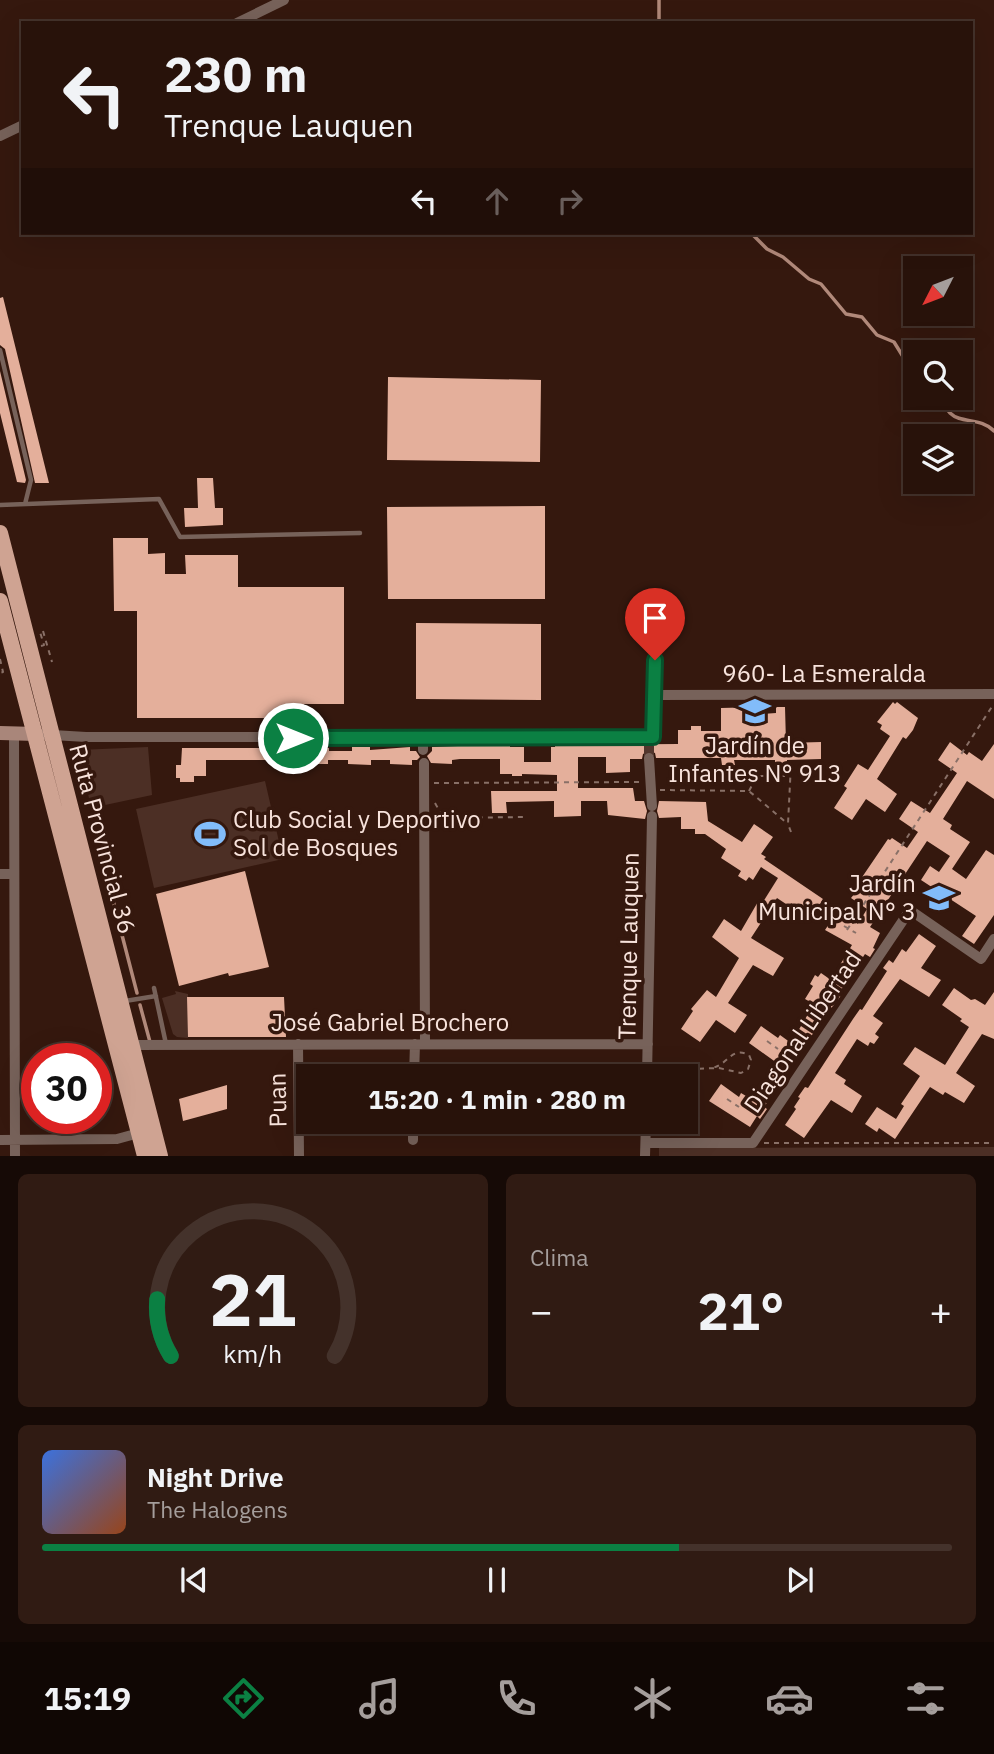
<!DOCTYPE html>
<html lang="es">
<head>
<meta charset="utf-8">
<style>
  body { margin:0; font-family:"IBM Plex Sans",sans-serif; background:#301b13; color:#f1f3f6; height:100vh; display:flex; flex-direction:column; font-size:26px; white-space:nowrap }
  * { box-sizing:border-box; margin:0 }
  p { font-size:23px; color:#a59e9c }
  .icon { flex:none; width:38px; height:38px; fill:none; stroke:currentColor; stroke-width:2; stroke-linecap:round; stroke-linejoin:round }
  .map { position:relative; height:1156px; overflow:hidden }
  .side { display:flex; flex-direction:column; gap:18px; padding:18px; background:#160a06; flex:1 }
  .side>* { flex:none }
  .hud { position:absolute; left:21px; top:21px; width:952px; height:214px; border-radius:0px; box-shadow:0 7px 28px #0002,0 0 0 2px #44322b; background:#28120a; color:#f1f3f6; overflow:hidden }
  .needle { width:46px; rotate:228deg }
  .buttons { position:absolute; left:903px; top:256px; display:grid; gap:14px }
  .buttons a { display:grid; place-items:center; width:70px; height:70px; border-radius:0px; background:#28120a; box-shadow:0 7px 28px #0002,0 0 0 2px #44322b; font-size:35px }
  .speed { position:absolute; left:21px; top:1043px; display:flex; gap:14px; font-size:35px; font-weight:700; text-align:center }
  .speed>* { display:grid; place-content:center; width:91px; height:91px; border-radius:50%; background:#28120a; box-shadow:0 7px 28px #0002,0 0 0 2px #44322b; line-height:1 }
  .speed .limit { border:10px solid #d22; background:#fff; color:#111 }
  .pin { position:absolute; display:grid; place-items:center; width:60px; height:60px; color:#fff; margin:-72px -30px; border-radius:50% 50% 50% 0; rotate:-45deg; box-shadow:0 0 7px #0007 }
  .pin .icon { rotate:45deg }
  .me { position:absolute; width:77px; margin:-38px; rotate:90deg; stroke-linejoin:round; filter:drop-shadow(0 0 5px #0008) }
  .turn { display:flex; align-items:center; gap:24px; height:147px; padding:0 28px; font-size:32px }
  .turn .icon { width:91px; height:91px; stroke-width:2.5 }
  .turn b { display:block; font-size:49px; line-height:60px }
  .lanes { display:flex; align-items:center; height:66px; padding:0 28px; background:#0003; justify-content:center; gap:35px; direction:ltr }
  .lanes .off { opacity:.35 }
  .big { font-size:52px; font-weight:700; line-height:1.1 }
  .side .card { flex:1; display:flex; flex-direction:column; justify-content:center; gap:10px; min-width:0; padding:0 24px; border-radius:10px; background:#301b13 }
  .side .dial { align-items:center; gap:0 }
  .dial svg { height:182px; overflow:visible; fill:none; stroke:#44322b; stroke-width:7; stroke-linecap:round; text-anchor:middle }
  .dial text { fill:#f1f3f6; stroke:none }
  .song { display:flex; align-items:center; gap:21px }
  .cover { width:84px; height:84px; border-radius:10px; background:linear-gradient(135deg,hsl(220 70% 55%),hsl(20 70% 35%)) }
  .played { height:7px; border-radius:4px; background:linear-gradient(90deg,#0b8043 70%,#44322b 70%) }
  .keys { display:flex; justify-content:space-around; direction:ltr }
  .heat { display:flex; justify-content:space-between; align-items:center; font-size:38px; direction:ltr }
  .side .tiles { flex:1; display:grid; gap:18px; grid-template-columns:1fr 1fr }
  .card:last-child { grid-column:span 2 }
  .trip { position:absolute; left:296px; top:1064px; width:402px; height:70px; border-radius:0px; background:#28120a; box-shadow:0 7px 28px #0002,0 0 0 2px #44322b; font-weight:700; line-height:70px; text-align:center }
  .tabs { display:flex; height:112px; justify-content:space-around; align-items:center; background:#100704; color:#a59e9c }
  .tabs .icon { width:49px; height:49px }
  .tabs .current { color:#0b8043 }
  .tabs b { font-size:32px; color:#f1f3f6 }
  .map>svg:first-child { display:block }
</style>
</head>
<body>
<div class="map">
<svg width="994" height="1156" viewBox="0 0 994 1156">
  <rect width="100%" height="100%" fill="#35180e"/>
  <!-- green -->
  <path fill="#4c2f25" d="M148,747L152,795L91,808L79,750Z
    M265,781L283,859L154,888L136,809Z
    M175,991L188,994V1038L177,1037L173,1034L162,998L176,994Z
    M994,1147V1156H659V1148Z"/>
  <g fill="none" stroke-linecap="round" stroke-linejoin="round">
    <!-- stream -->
    <path stroke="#b1897a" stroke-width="3.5" d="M659,0V23
      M751,233L767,249L783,257L809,279L821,284L846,314L862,317L877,335L894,342L915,376
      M940,397C943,402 946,409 950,413C961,424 981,417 994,431
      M93,823L137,993
      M140,1005L150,1042"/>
  </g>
  <!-- building -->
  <path fill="#e4af9b" d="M3,297L49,483H35L5,349L0,345V298Z
    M0,371L26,480L25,483L17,482L0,413Z
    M388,377L541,380L540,462L387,460Z
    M197,478H213L215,508H223V525L185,527L184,508H198Z
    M545,506V599H388L387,507Z
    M113,538H148V554L165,553V574H186L185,555H238V587H344V704H304V718H137V611H114Z
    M416,623L541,624V700L416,699Z
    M893,702L895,704L897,702L918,718L913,730L906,739L903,737L877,779L897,794L885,812L866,799L852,820L834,808L847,788L844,786L858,764L868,770L890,736L880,729L882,725L877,722Z
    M760,707V714L776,713V707H785L786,743L821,742V759L787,760V764H775V760H734L735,765H722L721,758H656L655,753L649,751L643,754L642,759H630V772L606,773V757H578V788H633L635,801H644L647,811L645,819L608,815L607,801H581V816L554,817V801L506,802L507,813H492L491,791H557V775L522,774V776H512V774H500V759H460L452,760V764L431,763L427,756L432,751V747L510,744V747H524V762H551V747H555V745L678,744V730H691V726H701V731H721V708Z
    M950,742L967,755L969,752L982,761L994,744V799L967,781L943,819L952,825L950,829L970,842L952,869L966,879L986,850L994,855V915L974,944L962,936L976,916L921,880L930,866L939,872L950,856L927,841L870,927L880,933L873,948L875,949L870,957L865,954L839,993L841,995L836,1003L828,1011L764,1107L767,1109L760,1119L757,1116L750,1127L709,1101L721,1084L739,1097L741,1093L751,1099L763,1084L777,1063L749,1043L761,1026L778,1038L780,1035L791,1043L814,1004L805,999L813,986L810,984L815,975L818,977L821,973L831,980L852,945L825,930L837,912L853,924L855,922L858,924L867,909L851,898L855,893L852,892L888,839L890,840L892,838L907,848L918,832L899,819L911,801L930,813L957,773L938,760Z
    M352,747H370V750L410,747V751H416L420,757L417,760H412V765L390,764V760H371V765L348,764V760H328V764H308V760H206V776H194V782H180V778H176V765H181L182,748H268V751L329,748V751H352Z
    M659,801L706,802L708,821L742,842L754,824L773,837L761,854L766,857L764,859L823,899L812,917L791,903L789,906L777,898L751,938L784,958L773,976L753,965L728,1003L747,1015L735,1033L716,1020L700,1042L681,1029L693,1011L691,1009L707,990L716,997L739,958L712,937L724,919L741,931L759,900L763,902L778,878L761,867L753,880L749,877L746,881L738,876L741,871L721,858L726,849L705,834H695V829H681V817L659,818L657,811Z
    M245,871L269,967L229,976L228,973L179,986L156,894Z
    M919,934L936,946L921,968L941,980L929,997L900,979L873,1016L883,1023L875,1034L879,1037L874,1044L870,1042L868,1046L857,1039L835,1073L846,1080L844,1084L862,1096L852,1113L831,1100L804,1138L785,1125L796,1109L794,1107L800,1098L798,1097L805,1087L808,1088L853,1019L860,1009L862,1010L887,971L883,968L889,960L893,963L902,949L906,952Z
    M954,988L971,1000L975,999L985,1005L994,992V1039L982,1034L956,1073L975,1086L964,1103L945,1092L943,1095L930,1087L895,1139L879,1128L877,1132L865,1124L877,1107L896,1119L904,1106L901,1104L920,1076L903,1064L915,1047L945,1065L969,1027L960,1021L962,1019L942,1005Z
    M187,997H284L286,1037H188Z
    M227,1085V1109L183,1121L179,1099Z"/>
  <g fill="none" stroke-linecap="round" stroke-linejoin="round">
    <!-- street-tunnel -->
    <path stroke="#52362d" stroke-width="10" stroke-dasharray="10 5" stroke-linecap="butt" d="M649,746V758"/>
    <!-- path -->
    <path stroke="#897067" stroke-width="2" stroke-dasharray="5 5" stroke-linecap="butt" d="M41,646L44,645L40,632L43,631L52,662
      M0,659L3,672L0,673
      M434,783L639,782
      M660,790L749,791L788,824
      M749,791L757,776H790
      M435,803L440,812L449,818L527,817
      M791,832L788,824L791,763
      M844,926L856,933
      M847,930L993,705
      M767,1041L778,1049
      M659,1070L719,1068L741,1073L748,1069L751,1060L749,1055C731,1046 728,1065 712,1068
      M727,1099L739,1107
      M764,1143H994"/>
    <!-- lane -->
    <path stroke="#77625a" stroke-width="4.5" d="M0,350L31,480L25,504
      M0,505L159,499L180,537L360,533
      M154,988L166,1044
      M125,1001L156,996"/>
    <!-- street -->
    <path stroke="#77625a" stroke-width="10" d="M237,23L284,0
      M0,136L23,125
      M654,695L994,694
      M14,733L15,1156
      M36,734L86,737H653L655,660
      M423,739V750
      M649,758L652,806
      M424,763L425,1044
      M0,874H14
      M298,1044L299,1156
      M131,1045L648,1044
      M414,1076L415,1044
      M647,1076L652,816
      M0,1140L117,1139L139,1133
      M413,1140V1122
      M646,1143H753L910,910L981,959L994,939
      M645,1156L646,1122"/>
    <!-- secondary -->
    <path stroke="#a9867a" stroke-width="14" d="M0,733L36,734"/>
    <!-- primary -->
    <path stroke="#cfa392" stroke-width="16" d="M0,533L160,1156
      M0,601L145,1156"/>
  </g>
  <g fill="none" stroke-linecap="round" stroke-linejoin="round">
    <defs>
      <path id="route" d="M293,738L653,737L655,660"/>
    </defs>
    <!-- route casing -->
    <use href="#route" stroke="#07532c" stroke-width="18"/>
    <!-- route -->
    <use href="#route" stroke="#0b8043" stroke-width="12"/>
  </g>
  <!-- icons -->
  <defs>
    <symbol id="school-bare" viewBox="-9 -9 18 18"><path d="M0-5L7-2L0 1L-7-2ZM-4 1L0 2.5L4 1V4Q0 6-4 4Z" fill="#82bcfa" stroke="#35180e" stroke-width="2.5" paint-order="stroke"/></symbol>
    <symbol id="stadium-bare" viewBox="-9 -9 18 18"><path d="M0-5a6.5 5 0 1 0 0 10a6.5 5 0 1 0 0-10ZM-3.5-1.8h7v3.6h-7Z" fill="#82bcfa" stroke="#35180e" stroke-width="2.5" paint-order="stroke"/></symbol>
  </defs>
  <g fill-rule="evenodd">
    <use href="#school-bare" x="733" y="689" width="44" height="44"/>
    <use href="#stadium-bare" x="188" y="812" width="44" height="44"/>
    <use href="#school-bare" x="917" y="876" width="44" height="44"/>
  </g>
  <g text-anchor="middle" stroke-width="7" stroke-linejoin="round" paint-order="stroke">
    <!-- street labels -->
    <g font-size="24" fill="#f8e3dc" stroke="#35180e">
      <text x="824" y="682">960- La Esmeralda</text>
      <text transform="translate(102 839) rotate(75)" y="8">Ruta Provincial 36</text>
      <text transform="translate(629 946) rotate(-89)" y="8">Trenque Lauquen</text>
      <text x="390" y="1031">José Gabriel Brochero</text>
      <text transform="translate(803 1032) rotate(-56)" y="8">Diagonal Libertad</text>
      <text transform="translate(278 1100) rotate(-91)" y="8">Puan</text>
    </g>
    <!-- poi labels -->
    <g font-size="24" fill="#f8e3dc" stroke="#35180e">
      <text x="755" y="754">Jardín de<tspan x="755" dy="28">Infantes N° 913</tspan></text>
      <text x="233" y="828" text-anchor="start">Club Social y Deportivo<tspan x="233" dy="28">Sol de Bosques</tspan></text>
      <text x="916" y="892" text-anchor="end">Jardín<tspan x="916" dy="28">Municipal N° 3</tspan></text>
    </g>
  </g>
</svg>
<div class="buttons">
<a><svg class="needle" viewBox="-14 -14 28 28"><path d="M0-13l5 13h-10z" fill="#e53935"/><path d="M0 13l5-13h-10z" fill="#a59e9c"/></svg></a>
<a><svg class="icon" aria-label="search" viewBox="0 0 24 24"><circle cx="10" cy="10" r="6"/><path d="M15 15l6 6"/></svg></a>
<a><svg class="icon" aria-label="layers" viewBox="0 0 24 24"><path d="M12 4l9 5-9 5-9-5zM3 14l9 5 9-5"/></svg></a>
</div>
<div class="speed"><div class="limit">30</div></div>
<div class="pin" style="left:655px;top:660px;background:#d93025"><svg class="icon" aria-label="arrive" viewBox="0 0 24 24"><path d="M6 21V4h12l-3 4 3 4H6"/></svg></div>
<svg class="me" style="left:293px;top:738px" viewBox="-20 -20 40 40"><circle r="17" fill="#0b8043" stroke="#fff" stroke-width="3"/><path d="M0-11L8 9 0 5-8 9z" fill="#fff"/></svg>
<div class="trip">15:20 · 1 min · 280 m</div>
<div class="hud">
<div class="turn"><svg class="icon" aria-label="left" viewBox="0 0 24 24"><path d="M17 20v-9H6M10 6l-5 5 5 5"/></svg><div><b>230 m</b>Trenque Lauquen</div></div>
<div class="lanes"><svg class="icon" aria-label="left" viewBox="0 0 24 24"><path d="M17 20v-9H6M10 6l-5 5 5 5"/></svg><svg class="icon off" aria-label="ahead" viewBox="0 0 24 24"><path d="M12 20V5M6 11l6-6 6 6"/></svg><svg class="icon off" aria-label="right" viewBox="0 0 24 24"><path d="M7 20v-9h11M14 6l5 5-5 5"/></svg></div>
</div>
</div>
<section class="side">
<div class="tiles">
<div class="card dial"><svg viewBox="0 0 100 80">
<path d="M14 69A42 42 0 1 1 86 69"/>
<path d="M14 69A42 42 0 0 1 8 44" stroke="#0b8043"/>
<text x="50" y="56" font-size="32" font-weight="700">21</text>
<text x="50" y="72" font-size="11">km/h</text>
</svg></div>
<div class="card"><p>Clima</p>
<div class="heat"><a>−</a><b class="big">21°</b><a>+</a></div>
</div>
<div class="card">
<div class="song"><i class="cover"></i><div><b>Night Drive</b><p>The Halogens</p></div></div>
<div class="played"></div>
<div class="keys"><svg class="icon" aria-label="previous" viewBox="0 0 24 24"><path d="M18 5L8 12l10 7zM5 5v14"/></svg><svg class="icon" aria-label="pause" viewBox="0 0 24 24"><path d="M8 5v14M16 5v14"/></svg><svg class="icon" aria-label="next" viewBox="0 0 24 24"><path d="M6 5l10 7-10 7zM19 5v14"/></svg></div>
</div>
</div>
</section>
<nav class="tabs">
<b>15:19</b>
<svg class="icon current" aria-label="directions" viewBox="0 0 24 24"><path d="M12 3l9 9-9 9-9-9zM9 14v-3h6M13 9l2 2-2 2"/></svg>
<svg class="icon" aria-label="music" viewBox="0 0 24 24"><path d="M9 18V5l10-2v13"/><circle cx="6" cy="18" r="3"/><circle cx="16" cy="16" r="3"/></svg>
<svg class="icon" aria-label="phone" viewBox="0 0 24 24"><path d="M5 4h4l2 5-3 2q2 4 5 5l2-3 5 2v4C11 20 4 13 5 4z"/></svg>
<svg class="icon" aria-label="climate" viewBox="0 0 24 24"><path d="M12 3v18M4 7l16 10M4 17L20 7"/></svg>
<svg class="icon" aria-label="car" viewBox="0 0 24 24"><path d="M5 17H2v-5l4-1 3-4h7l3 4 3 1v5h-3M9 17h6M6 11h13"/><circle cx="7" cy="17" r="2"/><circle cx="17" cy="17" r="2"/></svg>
<svg class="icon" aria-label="filters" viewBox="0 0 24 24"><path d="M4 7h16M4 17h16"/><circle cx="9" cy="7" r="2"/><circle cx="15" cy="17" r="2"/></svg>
</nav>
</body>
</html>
